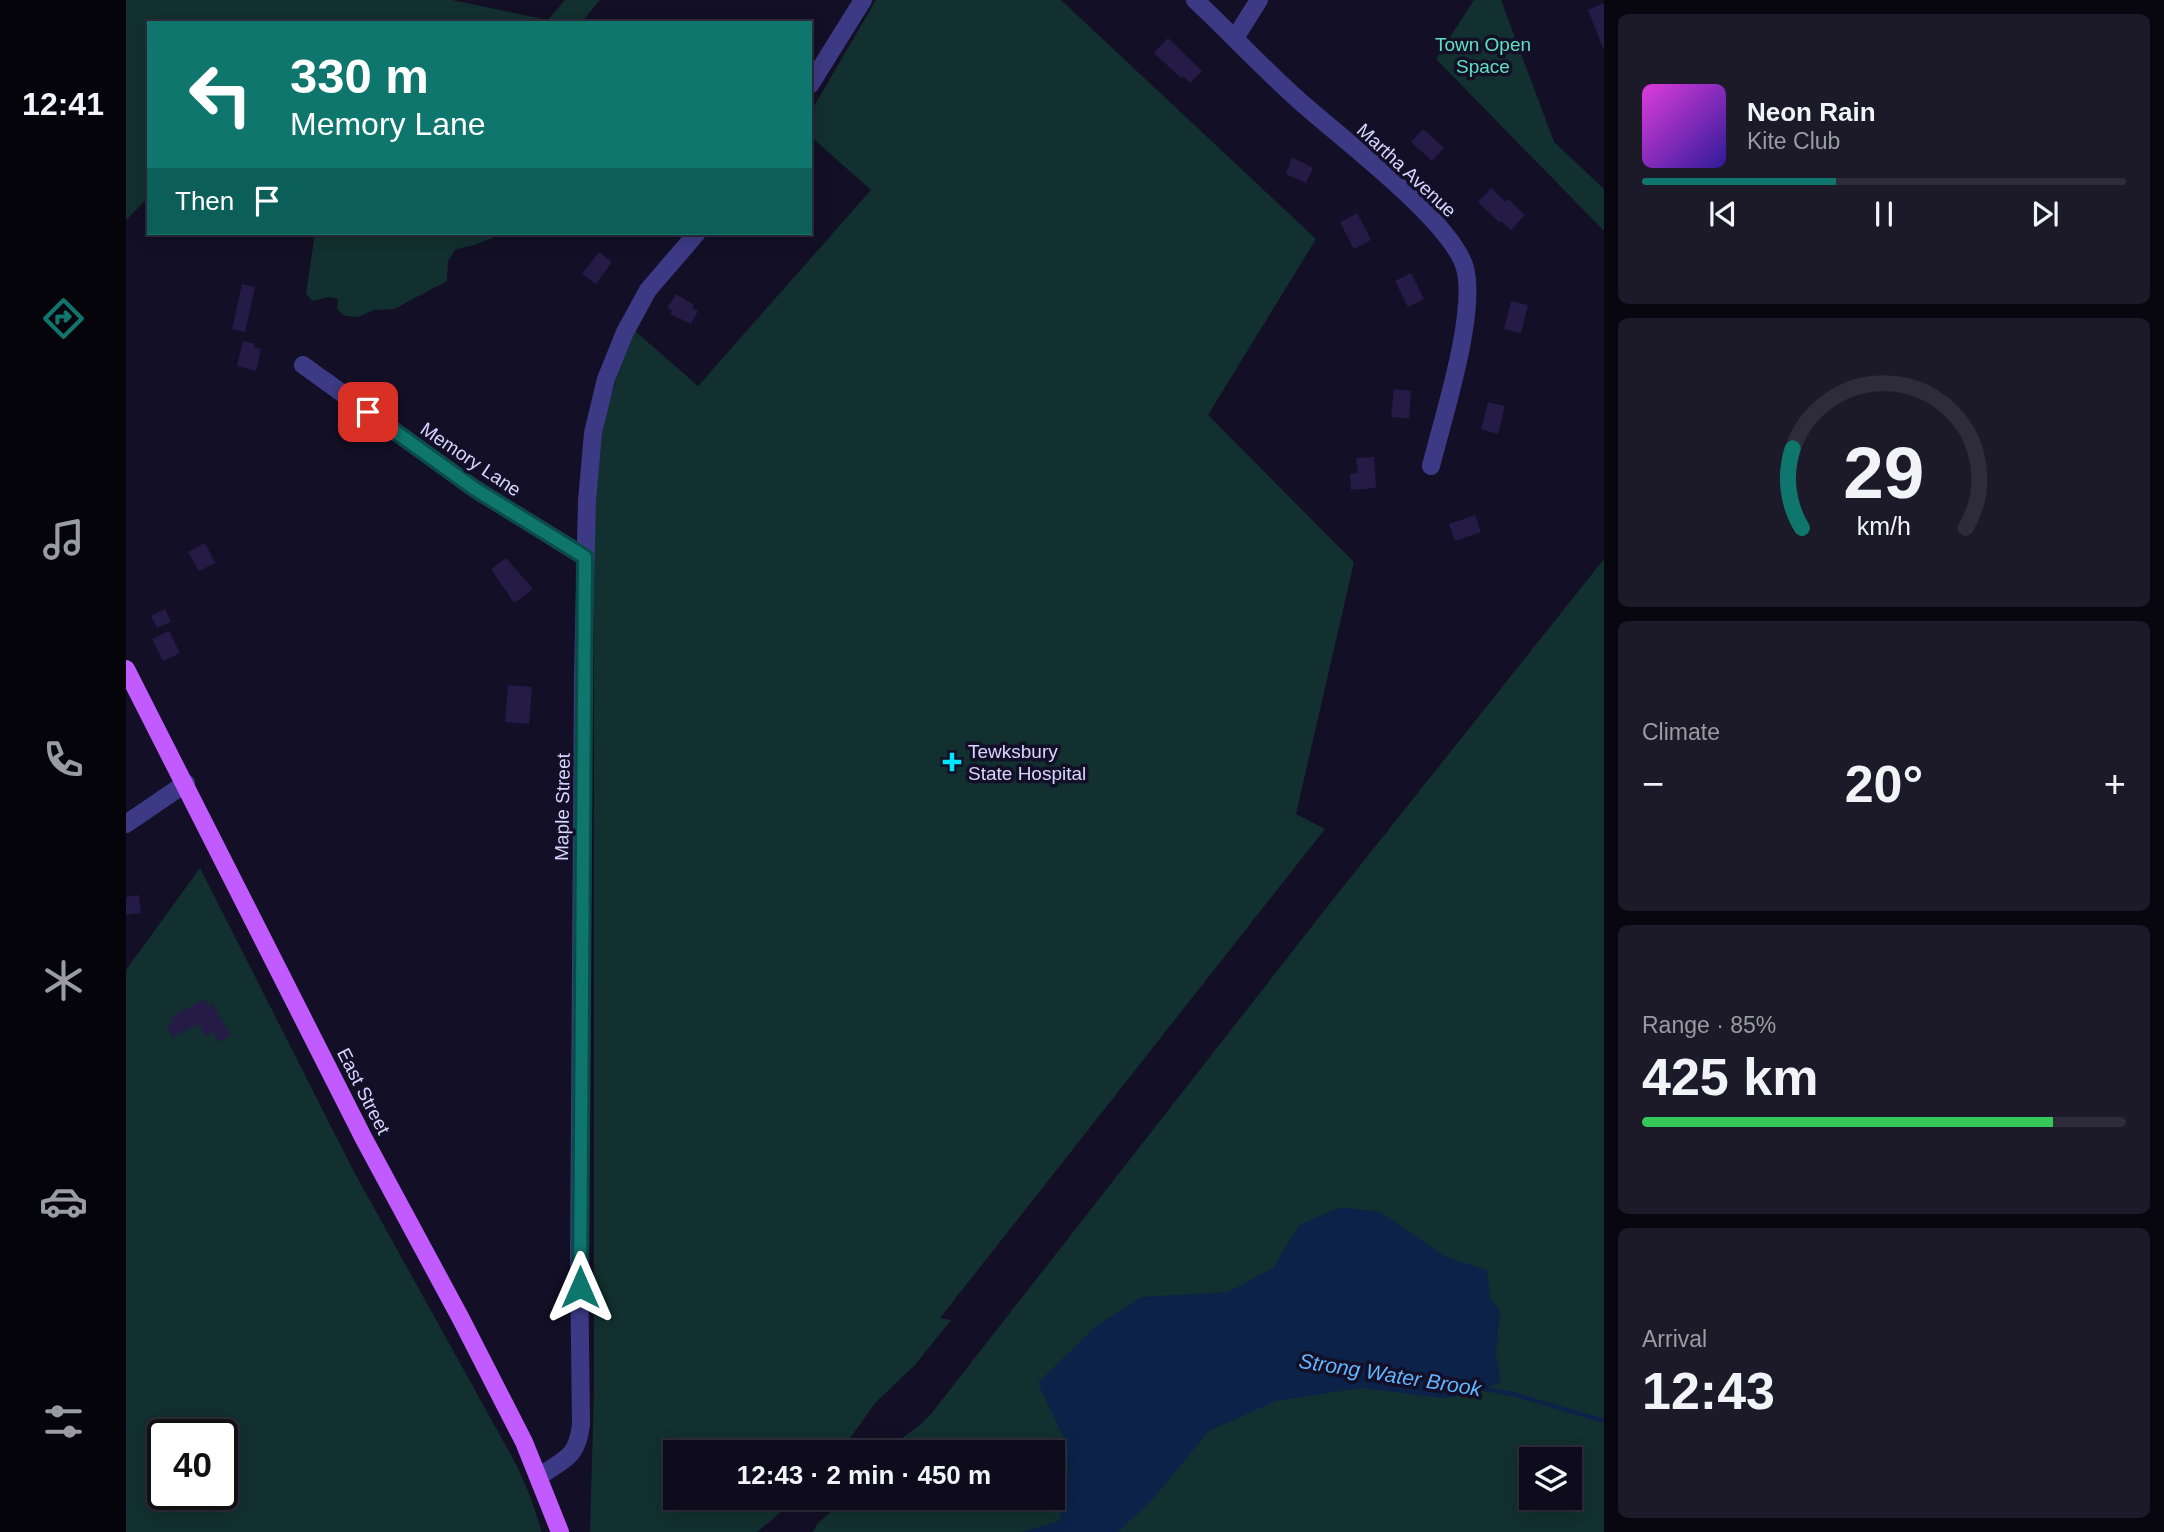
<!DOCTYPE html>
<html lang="en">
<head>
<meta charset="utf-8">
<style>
  body { margin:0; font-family:Arial,sans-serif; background:#1c1929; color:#f1f3f6; height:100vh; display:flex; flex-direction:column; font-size:26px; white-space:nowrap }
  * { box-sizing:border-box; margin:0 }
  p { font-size:23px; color:#9b9ba3 }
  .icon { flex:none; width:38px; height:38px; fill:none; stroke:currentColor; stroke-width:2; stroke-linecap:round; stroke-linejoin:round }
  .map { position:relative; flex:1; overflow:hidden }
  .drawer { display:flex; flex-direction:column; gap:14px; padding:14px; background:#08060f; width:560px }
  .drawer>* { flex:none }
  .hud { position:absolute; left:21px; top:21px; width:665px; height:214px; border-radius:0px; box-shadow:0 4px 18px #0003,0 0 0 2px #2e2b3b; background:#0f766e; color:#fff; overflow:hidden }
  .controls { position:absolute; left:1393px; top:1447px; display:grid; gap:14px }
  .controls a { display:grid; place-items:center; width:63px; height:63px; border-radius:0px; background:#0e0b1c; box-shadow:0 4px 18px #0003,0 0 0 2px #2e2b3b; font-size:35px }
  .speed { position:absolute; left:21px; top:1419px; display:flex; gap:14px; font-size:35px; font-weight:700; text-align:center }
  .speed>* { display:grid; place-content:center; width:91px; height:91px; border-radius:50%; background:#0e0b1c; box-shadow:0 4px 18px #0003,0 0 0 2px #2e2b3b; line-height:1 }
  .speed .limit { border:4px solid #111; border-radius:10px; background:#fff; color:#111 }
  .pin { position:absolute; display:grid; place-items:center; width:60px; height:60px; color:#fff; margin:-30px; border-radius:14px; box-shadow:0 4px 10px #0006 }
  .me { position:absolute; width:77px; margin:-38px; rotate:0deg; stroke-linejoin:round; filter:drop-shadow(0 0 5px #0008) }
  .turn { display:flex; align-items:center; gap:24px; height:147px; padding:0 28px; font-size:32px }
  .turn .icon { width:91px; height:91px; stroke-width:2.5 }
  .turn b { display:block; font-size:49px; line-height:60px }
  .then { display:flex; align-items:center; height:66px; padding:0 28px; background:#0003; gap:14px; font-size:26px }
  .big { font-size:52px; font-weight:800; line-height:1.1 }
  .drawer .widget { flex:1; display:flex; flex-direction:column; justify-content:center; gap:10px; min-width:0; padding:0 24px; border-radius:10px; background:#1c1929 }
  .drawer .dial { align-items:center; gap:0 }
  .dial svg { height:182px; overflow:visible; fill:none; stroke:#2e2b3b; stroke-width:7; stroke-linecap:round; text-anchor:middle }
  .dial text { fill:#f1f3f6; stroke:none }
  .song { display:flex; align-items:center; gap:21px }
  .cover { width:84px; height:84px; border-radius:10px; background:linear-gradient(135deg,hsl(300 70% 55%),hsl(250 70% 35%)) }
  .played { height:7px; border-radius:4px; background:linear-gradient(90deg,#0f766e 40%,#2e2b3b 40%) }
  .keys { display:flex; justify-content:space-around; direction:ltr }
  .heat { display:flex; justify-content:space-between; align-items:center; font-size:38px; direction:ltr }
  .charge { height:10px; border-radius:5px; background:linear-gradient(90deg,#34c759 85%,#2e2b3b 0) }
  .trip { position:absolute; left:537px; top:1440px; width:402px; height:70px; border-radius:0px; background:#0e0b1c; box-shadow:0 4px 18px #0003,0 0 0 2px #2e2b3b; font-weight:800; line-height:70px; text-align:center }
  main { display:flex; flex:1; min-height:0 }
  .dock { display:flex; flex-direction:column; width:126px; justify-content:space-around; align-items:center; background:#06040b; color:#9b9ba3 }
  .dock .icon { width:49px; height:49px }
  .dock .selected { color:#0f766e }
  .dock b { font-size:32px; color:#f1f3f6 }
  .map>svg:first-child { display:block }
</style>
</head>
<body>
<main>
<nav class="dock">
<b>12:41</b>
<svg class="icon selected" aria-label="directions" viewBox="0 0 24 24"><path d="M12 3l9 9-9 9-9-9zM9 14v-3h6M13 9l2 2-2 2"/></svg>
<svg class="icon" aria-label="music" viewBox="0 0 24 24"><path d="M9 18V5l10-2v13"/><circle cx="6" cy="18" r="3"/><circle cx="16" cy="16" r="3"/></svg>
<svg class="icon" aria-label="phone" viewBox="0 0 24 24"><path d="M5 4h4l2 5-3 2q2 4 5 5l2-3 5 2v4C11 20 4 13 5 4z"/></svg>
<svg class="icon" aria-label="climate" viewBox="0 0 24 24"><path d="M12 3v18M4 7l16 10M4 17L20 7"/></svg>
<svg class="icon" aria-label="car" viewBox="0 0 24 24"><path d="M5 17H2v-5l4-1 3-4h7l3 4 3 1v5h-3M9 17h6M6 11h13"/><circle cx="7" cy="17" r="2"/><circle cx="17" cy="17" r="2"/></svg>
<svg class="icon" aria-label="filters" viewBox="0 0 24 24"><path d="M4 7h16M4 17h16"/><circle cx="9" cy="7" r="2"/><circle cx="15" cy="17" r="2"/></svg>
</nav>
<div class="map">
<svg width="1478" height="1532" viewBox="0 0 1478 1532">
  <rect width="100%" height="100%" fill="#130f26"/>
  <!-- green -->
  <path fill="#12302f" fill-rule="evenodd" d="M0,0H326L422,20L439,0H474L455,23H23V197L0,220Z
    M750,0H935L1190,239L1082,415L1228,562L1170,814L1199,829L814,1318L825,1320L789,1365L750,1402L714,1452H550V1498H672L631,1532H464L468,1390V521C469,454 481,391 509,331L572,386L745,190L684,136V113Z
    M1348,0H1375L1428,142L1478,189V231L1310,59Z
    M189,233H379L380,238L373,235L349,245L330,249L322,261L321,281L268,309L248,310L232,317L219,316L211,309L212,299L203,297L187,301L180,294Z
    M1478,559V1532H687L692,1523L721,1498H928V1452H761C774,1437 792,1429 805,1414L1201,907ZM1405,1460H1444V1498H1405Z
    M74,868L227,1170L391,1466L404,1496L416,1532H0V970ZM37,1435H96V1494H37Z"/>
  <!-- water -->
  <path fill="#0c2248" d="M1215,1207L1255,1212L1320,1257L1361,1270L1364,1297L1374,1311L1370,1355L1375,1382L1346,1394L1316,1398L1235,1388L1150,1401L1083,1431L1025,1501L992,1532H895L933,1521L942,1472V1447L912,1383L970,1326L1016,1297L1102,1292L1147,1268L1173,1225Z"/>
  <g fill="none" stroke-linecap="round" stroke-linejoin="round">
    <!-- stream -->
    <path stroke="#0c2248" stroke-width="4.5" d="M1354,1388L1387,1394L1478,1421"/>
  </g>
  <!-- building -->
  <path fill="#241b47" d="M1478,3V48H1477L1462,10Z
    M1042,38L1076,71L1064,83L1057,76L1055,78L1028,53Z
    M1297,129L1318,148L1306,161L1285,142Z
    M1166,157L1187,168L1180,183L1160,174Z
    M1365,188L1380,202L1382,199L1399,215L1385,230L1375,221L1374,223L1352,202Z
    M1231,213L1245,240L1228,249L1214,222Z
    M473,252L486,262L470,284L456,274Z
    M1285,273L1298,299L1282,307L1269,281Z
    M116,284L129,287L119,332L106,329Z
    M550,294L568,305L566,308L572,311L565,324L544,314L546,311L541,308Z
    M1385,301L1402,305L1395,333L1378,329Z
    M117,341L129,344L128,347L135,349L130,371L111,366Z
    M1268,389L1285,391L1283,419L1265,417Z
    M1362,402L1379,406L1372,434L1355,429Z
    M1248,457L1250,488L1225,490L1224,474L1232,473L1230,458Z
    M1349,515L1355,532L1329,541L1323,524Z
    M79,543L89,563L73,571L62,552Z
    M380,558L407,589L388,603L365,569Z
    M39,609L45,622L31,628L25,616Z
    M43,631L54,653L37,661L26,639Z
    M382,685L406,687L403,724L379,722Z
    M13,895L15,913L0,915V897Z
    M79,999L82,1006L86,1003L105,1036L92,1042L87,1032L79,1036L73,1024L46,1037L41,1026L47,1023L44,1017Z"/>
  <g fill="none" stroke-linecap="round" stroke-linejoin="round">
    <!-- minor -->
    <path stroke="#3d3a85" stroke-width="18" d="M1069,0C1102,31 1134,65 1168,96C1209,134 1325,219 1339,268C1351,313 1317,418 1305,466
      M1109,38L1133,0
      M684,85L737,0
      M177,365L349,489L459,557
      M0,824L60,783
      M414,1476C438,1459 451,1458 455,1425L453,1259L457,674L461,501L467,433L480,379L499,332L522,290L571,233"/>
    <!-- major -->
    <path stroke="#c25bff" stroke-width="18" d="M0,669L238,1139L334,1317L398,1442L434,1532"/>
  </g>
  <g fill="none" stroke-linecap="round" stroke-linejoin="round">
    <defs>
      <path id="route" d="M242,412L349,489L459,557L454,1287"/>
    </defs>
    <!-- route casing -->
    <use href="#route" stroke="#0a4d48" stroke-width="18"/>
    <!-- route -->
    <use href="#route" stroke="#0f766e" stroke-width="12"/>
  </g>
  <!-- markers -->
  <path fill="#00e5ff" stroke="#130f26" stroke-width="2.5" d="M822.5 751.5h7v7h7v7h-7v7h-7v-7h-7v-7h7z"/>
  <g text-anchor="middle" stroke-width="7" stroke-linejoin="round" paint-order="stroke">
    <!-- park labels -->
    <g font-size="19" fill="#5fe0c0" stroke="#130f26">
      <text x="1357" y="51">Town Open<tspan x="1357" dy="22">Space</tspan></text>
    </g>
    <!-- street labels -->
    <g font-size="19" fill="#d9d4ff" stroke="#130f26">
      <text transform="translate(1281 170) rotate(43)" y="7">Martha Avenue</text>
      <text transform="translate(345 459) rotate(34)" y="7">Memory Lane</text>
      <text transform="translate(436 807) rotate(-89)" y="7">Maple Street</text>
      <text transform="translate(238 1091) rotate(63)" y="7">East Street</text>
    </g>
    <!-- poi labels -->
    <g font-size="19" fill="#d9d4ff" stroke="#130f26" text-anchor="start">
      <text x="842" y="758">Tewksbury<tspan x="842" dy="22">State Hospital</tspan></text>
    </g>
    <!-- water labels -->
    <g font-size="21" font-style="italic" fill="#62b6ff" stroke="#130f26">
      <text transform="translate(1264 1375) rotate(9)" y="7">Strong Water Brook</text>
    </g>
  </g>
</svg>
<div class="controls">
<a><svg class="icon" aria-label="layers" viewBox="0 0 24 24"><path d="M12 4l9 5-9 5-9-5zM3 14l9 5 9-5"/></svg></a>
</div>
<div class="speed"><div class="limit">40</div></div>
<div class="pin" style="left:242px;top:412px;background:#d93025"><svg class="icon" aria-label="arrive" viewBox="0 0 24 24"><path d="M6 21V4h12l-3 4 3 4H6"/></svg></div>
<svg class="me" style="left:454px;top:1287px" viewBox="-20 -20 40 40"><path d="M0-17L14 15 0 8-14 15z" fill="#0f766e" stroke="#fff" stroke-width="4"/></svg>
<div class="trip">12:43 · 2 min · 450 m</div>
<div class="hud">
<div class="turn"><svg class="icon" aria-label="left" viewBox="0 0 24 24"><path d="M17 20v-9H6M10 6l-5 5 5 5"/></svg><div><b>330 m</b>Memory Lane</div></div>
<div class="then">Then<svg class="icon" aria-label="arrive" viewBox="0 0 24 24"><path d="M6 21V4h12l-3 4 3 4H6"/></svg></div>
</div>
</div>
<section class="drawer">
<div class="widget">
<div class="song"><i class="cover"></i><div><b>Neon Rain</b><p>Kite Club</p></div></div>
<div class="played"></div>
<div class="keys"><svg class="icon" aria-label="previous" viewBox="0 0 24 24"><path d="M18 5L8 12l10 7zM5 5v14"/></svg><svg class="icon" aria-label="pause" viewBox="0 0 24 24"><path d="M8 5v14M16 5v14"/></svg><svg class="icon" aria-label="next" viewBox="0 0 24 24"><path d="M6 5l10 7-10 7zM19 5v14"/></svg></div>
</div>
<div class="widget dial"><svg viewBox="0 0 100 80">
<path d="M14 69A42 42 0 1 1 86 69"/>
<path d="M14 69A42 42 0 0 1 10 34" stroke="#0f766e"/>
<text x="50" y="56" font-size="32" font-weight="700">29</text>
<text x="50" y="72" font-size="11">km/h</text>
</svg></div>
<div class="widget"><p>Climate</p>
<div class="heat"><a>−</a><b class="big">20°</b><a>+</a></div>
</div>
<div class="widget"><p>Range · 85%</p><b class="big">425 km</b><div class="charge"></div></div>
<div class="widget"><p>Arrival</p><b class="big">12:43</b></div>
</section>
</main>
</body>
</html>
